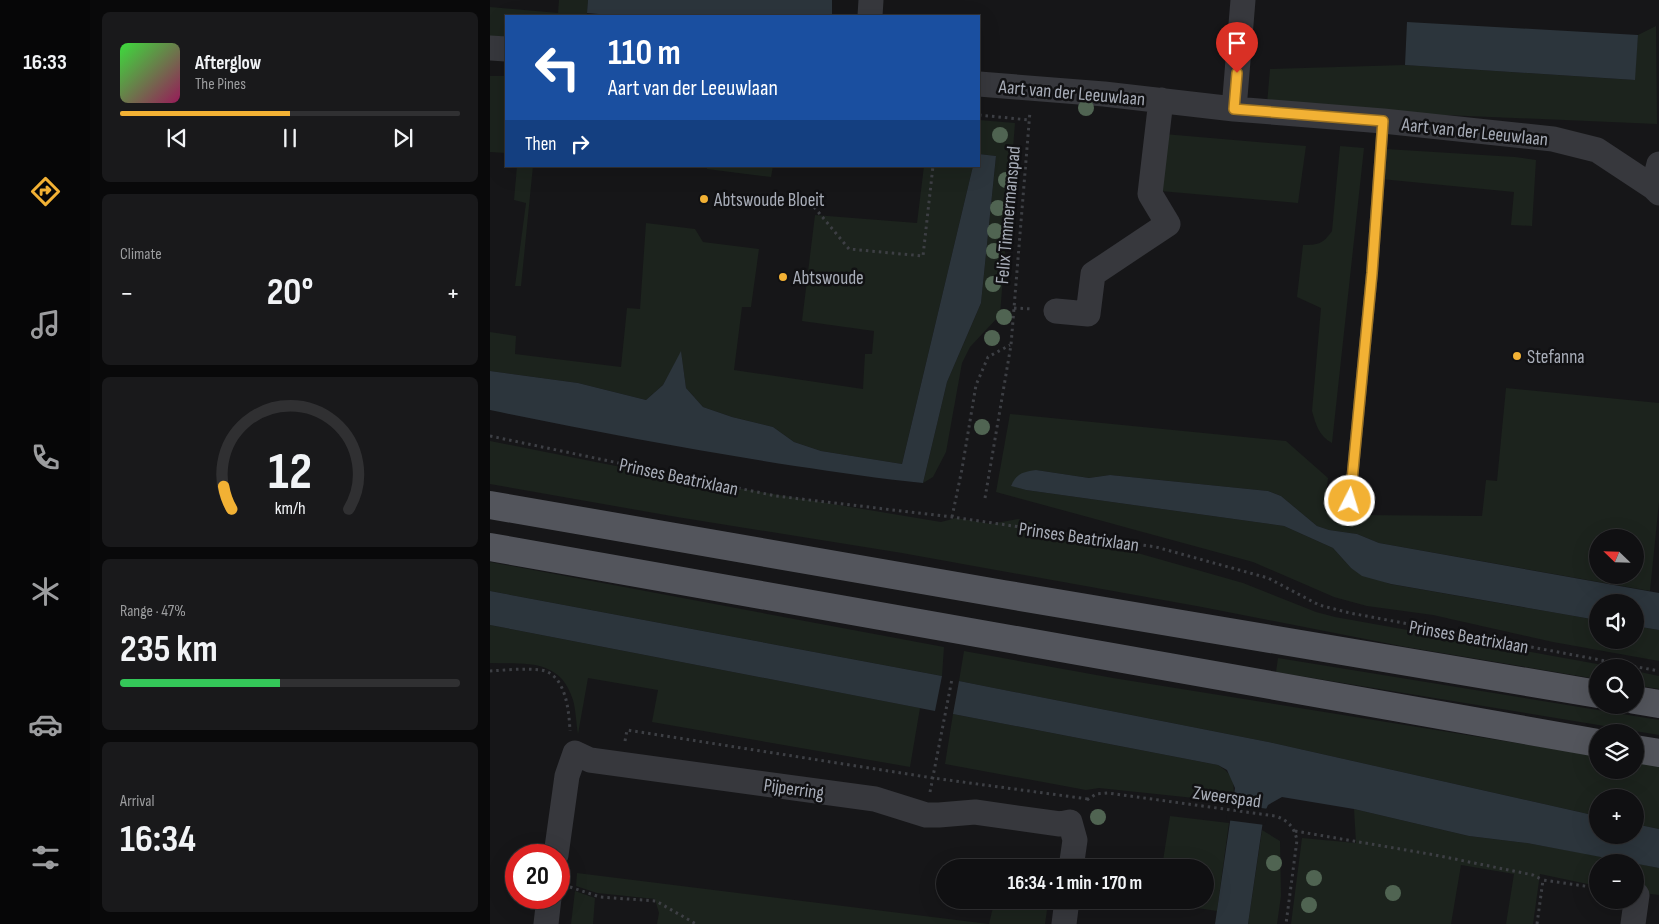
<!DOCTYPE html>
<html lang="en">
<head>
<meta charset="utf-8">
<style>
  body { margin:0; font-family:"Sofia Sans Condensed",sans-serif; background:#19191b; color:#f1f3f6; height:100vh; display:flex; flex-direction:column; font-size:19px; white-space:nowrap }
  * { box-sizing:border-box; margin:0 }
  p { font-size:16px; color:#9c9d9f }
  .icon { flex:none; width:28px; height:28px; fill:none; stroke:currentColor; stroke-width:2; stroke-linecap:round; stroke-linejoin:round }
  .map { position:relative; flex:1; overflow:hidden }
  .details { display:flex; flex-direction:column; gap:12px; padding:12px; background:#09090a; width:400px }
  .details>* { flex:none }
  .guide { position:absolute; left:15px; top:15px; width:475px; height:152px; border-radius:0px; box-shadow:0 5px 20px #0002,0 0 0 1px #303032; background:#1a4fa0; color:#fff; overflow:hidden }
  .needle { width:32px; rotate:293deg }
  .tools { position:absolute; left:1099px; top:529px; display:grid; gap:10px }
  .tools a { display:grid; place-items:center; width:55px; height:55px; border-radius:50%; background:#101012; box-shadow:0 5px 20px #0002,0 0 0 1px #303032; font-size:25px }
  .speed { position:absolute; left:15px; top:844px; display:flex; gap:10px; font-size:25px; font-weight:700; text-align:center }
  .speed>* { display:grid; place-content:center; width:65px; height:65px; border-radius:50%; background:#101012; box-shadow:0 5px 20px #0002,0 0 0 1px #303032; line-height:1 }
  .speed .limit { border:8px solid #d22; background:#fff; color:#111 }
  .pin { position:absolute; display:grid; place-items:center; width:42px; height:42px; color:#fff; margin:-51px -21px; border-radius:50% 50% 50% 0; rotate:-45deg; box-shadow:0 0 5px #0007 }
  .pin .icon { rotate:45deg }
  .me { position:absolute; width:55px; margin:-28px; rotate:5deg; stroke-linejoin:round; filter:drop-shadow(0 0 4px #0008) }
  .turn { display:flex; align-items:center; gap:18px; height:105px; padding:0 20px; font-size:22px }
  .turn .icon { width:65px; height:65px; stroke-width:2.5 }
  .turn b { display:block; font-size:35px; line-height:42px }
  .then { display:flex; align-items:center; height:48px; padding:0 20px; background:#0003; gap:10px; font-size:19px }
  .big { font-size:38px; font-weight:700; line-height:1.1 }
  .details .card { flex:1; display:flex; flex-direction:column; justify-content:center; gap:8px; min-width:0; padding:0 18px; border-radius:8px; background:#19191b }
  .details .dial { align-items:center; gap:0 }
  .dial svg { height:130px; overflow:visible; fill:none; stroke:#303032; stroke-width:7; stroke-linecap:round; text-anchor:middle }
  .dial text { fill:#f1f3f6; stroke:none }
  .song { display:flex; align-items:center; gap:15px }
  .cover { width:60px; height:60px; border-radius:8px; background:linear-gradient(135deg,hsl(120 70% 55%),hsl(330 70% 35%)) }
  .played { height:5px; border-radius:2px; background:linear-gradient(90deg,#f2b134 50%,#303032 50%) }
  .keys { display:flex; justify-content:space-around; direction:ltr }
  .heat { display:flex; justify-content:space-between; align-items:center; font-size:28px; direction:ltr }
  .charge { height:8px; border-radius:4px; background:linear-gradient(90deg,#34c759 47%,#303032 0) }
  .trip { position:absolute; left:446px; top:859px; width:278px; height:50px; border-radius:25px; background:#101012; box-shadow:0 5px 20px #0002,0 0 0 1px #303032; font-weight:700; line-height:50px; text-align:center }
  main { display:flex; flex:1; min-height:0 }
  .tabs { display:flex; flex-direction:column; width:90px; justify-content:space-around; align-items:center; background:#060607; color:#9c9d9f }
  .tabs .icon { width:35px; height:35px }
  .tabs .selected { color:#f2b134 }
  .tabs b { font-size:22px; color:#f1f3f6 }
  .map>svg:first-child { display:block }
</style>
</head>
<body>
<main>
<nav class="tabs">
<b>16:33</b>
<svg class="icon selected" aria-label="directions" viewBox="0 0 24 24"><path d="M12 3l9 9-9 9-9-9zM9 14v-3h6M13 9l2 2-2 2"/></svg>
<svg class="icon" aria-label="music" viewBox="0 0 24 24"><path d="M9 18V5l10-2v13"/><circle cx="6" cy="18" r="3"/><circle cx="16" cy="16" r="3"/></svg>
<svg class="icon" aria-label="phone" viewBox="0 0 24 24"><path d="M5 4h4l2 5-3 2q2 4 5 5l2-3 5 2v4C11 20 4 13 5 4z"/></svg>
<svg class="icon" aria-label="climate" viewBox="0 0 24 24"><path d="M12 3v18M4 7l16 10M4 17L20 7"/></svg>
<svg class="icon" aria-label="car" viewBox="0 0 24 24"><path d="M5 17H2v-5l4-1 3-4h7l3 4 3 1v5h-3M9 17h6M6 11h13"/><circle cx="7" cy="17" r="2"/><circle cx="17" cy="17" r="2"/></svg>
<svg class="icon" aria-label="filters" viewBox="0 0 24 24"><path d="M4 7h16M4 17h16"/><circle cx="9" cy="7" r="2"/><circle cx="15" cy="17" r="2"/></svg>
</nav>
<section class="details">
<div class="card">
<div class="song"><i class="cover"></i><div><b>Afterglow</b><p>The Pines</p></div></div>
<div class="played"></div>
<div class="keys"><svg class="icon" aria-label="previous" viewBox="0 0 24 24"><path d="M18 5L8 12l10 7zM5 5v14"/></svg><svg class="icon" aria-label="pause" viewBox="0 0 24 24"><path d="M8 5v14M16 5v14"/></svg><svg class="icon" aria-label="next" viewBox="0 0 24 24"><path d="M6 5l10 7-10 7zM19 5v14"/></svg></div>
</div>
<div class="card"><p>Climate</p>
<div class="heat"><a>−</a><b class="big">20°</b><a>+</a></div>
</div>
<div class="card dial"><svg viewBox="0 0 100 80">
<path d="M14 69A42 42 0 1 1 86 69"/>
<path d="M14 69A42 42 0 0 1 9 55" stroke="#f2b134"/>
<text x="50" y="56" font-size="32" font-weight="700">12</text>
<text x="50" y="72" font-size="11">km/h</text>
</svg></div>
<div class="card"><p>Range · 47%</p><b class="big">235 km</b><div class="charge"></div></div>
<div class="card"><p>Arrival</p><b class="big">16:34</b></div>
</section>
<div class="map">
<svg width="1169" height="924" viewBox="0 0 1169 924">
  <rect width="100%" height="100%" fill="#161618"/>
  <!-- green -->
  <path fill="#1c231d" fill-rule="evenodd" d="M69,0H98L97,16H16V44L0,43V7L68,13Z
    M1166,26L1167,124L860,111L777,104L780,69L915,65L1144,80L1148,35Z
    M0,76H16V153L0,152Z
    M489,120L525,123L510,315L480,347L472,363L456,452L443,477L433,483L457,382L491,303L506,156L489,154Z
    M674,134L816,146L808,203L670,191Z
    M850,146L874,148L842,443C829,436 826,425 822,411L831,308L807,297L813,245C828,245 833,244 842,231Z
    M896,149L1025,157L1046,160L1042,226L1021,225L1024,192L891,179Z
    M27,166H43L31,286H25L36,203L24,200Z
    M217,166H283L281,177L217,169Z
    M434,166H483L412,464L331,451L304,442L283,427L242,417L213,407L196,388L191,352L173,385L156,400L88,383L0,371V332L26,336L25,354L131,367L137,308L150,309L156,223L205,229L213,242L269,249L261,307H252L244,370L373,389L375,354H382L384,331L312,321L325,215L427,223Z
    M1016,388L1169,403V502L1160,591L889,543L867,534L839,530L827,526L791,496L778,491L620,475L599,478L546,470L521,485L536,490L794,526L843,548L861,568L900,584L1107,620L1108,640H1145V626L1169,630V661L1063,642L943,615L877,606L844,597L763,562L506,492L520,414L796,441L838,478L835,509L865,515L992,516L996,480L1007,481ZM1108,538H1145V575H1108Z
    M0,441L181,477L451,522L466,518L501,524L528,519L753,583L826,612L845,617L1124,667L1108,668L1107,679L916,647L712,607L412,553L187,517L0,484Z
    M0,562L454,647L452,676L0,591Z
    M0,625L430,708L420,767L162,722L168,690L98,678L88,734C86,723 86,710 83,700C70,658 36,664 0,663Z
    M474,651L623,678L1107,756L1108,770H1145V762L1169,766V829L1145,824V798H1108L1107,816L783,743L469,681Z
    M788,658L1169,720V735L786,672Z
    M1145,671L1169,676V689L1145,685Z
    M463,714L728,765C744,775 746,784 742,802L609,788L596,790L455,764Z
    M864,809L979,836L1037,843L1142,862H1108L1107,886L1050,874L1043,924H1016L1024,874L971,865L961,924H801L812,838L866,843Z
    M680,816L739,823L727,911L667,902V900H715V868L672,867Z
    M772,830L790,841L791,896L787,924H758Z
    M1145,863L1169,868V895L1145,892Z
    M87,873L499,924L504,903L557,910L555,924H167L169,913L165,899L107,893L86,886Z
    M85,891L105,898L103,924H81Z"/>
  <!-- water -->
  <path fill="#2c353c" d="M98,0H342V16H131L97,13Z
    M917,22L1148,35L1145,80L915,65Z
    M489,154L506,156L491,303L457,382L433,483C390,479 348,472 305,466C203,450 101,431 0,410V371L88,383L156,400L173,385L191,351L196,388L213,407L242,417L283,427L304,442L331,451L412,464L483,166H489Z
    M546,470L599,478L620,475L778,491L791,496L827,526L839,530L867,534L889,543L1169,593V630L1145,626V602H1108L1107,620L901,584L872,576L861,568L843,548L794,526L536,490L521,486C527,473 533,472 546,470Z
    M0,591L452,676L445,711L0,625Z
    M469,681L783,743L1107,816L1108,835H1145V824L1169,829V868L1037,843L979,836L864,809L792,797L778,805L774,814L758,924H725L745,788L737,770L728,765L463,714Z"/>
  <!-- pier -->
  <path fill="#161618" d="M739,804L779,809L775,825L736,820Z"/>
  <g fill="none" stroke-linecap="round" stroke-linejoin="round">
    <!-- path -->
    <path stroke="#3d3f44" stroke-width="3" stroke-dasharray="2.5 4" stroke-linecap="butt" d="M489,115L539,120
      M320,202L359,249L433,256L443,166
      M524,308L543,309
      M0,436L286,496L462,517L666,547L778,578L829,605L860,613L1169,671
      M495,498L521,345L540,111
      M462,517L472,469L486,385L498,357L520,345
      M0,671C16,670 35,668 51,670C76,674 79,711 80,731
      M135,741L137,730L443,778L598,799
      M440,792L462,679
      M597,800L606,794L618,793L785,816C798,820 804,827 807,840L796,924
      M805,831L945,855L1043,875L1053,880
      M80,887L110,897L166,901L206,924
      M1047,924L1053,880L1108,888"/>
    <!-- lane -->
    <path stroke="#37383d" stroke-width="12" d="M860,501L882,273L893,121"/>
    <!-- street -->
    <path stroke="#37383d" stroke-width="25" d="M380,16L381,0
      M0,48L16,49
      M489,84L614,94L744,109L893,121L1063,139L1107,150L1163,187L1169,193
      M744,109L753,0
      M1163,187L1169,164
      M566,311L598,314L603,274L678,224L660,194L671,100
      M66,855L77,776L85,753L100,760L385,799L436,815H449L485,812L570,824L580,822L585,840L581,868
      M56,924L59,898
      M574,924L577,900
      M1143,924L1147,895"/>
    <!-- primary -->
    <path stroke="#53555c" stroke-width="28" d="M0,505L513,594L1108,694
      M0,547L1108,743
      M1145,700L1169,704
      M1145,749L1169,753"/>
  </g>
  <!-- trees -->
  <g fill="#506452">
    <circle cx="596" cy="108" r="8"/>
    <circle cx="510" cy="135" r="8"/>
    <circle cx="516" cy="180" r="8"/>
    <circle cx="508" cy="208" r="8"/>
    <circle cx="505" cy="231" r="8"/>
    <circle cx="504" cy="251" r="8"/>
    <circle cx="503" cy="284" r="8"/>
    <circle cx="514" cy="317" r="8"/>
    <circle cx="502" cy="338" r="8"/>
    <circle cx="492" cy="427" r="8"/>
    <circle cx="608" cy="817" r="8"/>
    <circle cx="784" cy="863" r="8"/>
    <circle cx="824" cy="878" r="8"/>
    <circle cx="903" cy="893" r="8"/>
    <circle cx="819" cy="905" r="8"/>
  </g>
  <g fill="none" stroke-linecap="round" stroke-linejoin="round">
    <defs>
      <path id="route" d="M747,73L744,109L893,121L882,273L860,501"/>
    </defs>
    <!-- route casing -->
    <use href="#route" stroke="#9d7322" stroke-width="12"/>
    <!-- route -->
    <use href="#route" stroke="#f2b134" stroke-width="9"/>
  </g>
  <!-- markers -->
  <g fill="#f2b134" stroke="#111113" stroke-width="2">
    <circle cx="214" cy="199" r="5"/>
    <circle cx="293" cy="277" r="5"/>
    <circle cx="1027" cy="356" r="5"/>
  </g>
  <g text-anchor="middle" stroke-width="5" stroke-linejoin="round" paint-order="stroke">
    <!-- street labels -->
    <g font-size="19" fill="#a8adb8" stroke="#111113">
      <text transform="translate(582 92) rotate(5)" y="7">Aart van der Leeuwlaan</text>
      <text transform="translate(985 131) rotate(6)" y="7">Aart van der Leeuwlaan</text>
      <text transform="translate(517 215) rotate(-85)" y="7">Felix Timmermanspad</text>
      <text transform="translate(189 476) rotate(12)" y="7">Prinses Beatrixlaan</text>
      <text transform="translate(589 536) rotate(8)" y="7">Prinses Beatrixlaan</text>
      <text transform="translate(979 636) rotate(10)" y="7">Prinses Beatrixlaan</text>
      <text transform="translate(304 788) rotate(8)" y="7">Pijperring</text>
      <text transform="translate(737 796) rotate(8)" y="7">Zweerspad</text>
    </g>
    <!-- poi labels -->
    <g font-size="19" fill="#a8adb8" stroke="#111113" text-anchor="start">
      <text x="224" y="206">Abtswoude Bloeit</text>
      <text x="303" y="284">Abtswoude</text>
      <text x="1037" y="363">Stefanna</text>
    </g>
  </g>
</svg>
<div class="tools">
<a><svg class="needle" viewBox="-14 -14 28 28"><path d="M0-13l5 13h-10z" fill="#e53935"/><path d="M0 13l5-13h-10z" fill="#9c9d9f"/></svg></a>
<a><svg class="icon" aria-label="sound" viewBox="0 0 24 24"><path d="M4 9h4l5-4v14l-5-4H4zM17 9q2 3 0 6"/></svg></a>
<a><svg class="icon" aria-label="search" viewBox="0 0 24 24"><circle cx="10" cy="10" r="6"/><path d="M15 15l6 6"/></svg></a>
<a><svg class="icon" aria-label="layers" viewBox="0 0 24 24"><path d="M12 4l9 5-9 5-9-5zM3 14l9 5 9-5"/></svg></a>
<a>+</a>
<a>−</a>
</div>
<div class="speed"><div class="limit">20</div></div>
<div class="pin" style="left:747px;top:73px;background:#d93025"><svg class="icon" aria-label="arrive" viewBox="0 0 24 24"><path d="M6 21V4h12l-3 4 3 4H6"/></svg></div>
<svg class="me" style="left:860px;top:501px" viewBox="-20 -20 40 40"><circle r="17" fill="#f2b134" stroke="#fff" stroke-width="3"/><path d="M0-11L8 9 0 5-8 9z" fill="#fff"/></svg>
<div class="trip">16:34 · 1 min · 170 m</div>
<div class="guide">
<div class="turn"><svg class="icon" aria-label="left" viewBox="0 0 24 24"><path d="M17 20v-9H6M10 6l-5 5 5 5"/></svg><div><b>110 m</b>Aart van der Leeuwlaan</div></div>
<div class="then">Then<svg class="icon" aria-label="right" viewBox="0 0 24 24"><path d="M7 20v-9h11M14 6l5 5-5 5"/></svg></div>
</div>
</div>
</main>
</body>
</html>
